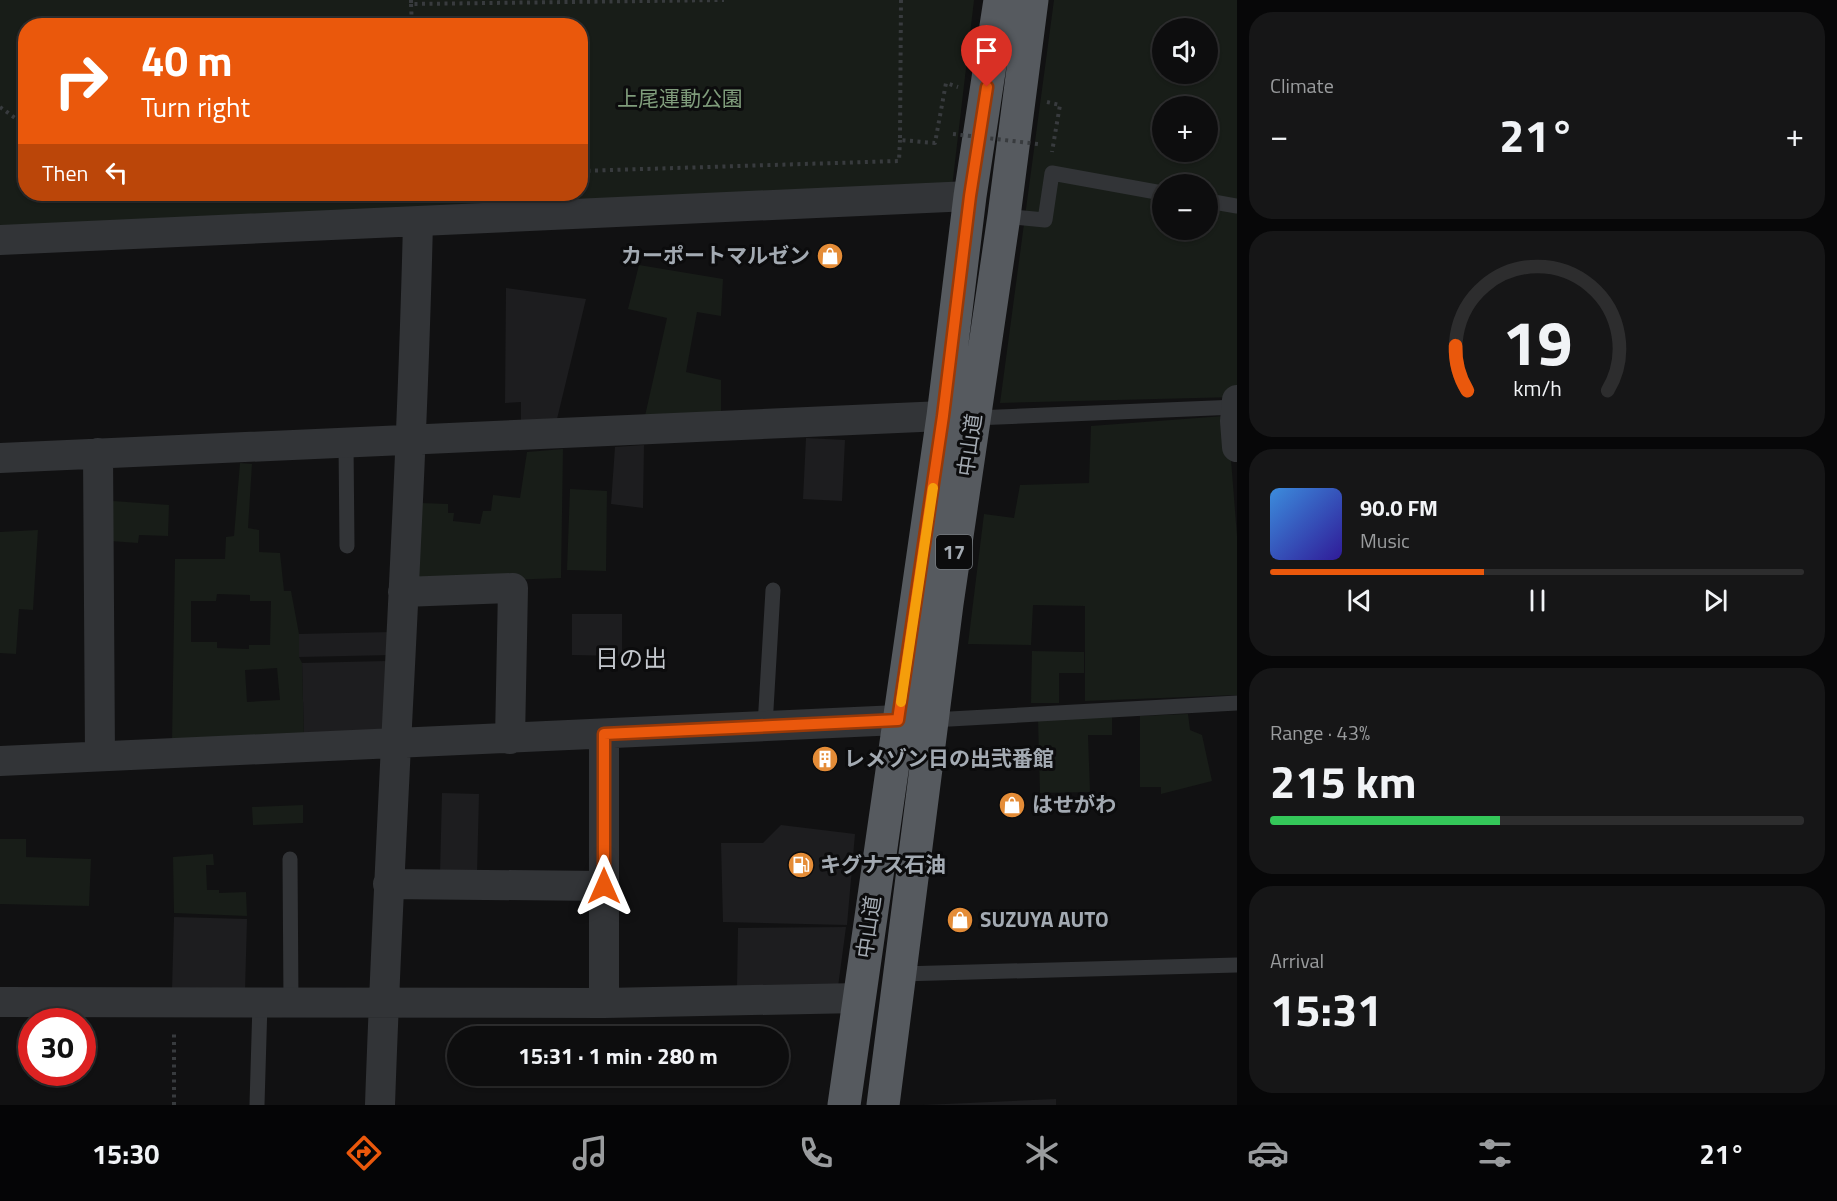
<!DOCTYPE html>
<html lang="en">
<head>
<meta charset="utf-8">
<style>
  body { margin:0; font-family:"Titillium Web","Noto Sans JP",sans-serif; background:#161617; color:#f1f3f6; height:100vh; display:flex; flex-direction:column; font-size:22px; white-space:nowrap }
  * { box-sizing:border-box; margin:0 }
  p { font-size:20px; color:#9a9c9e }
  .icon { flex:none; width:33px; height:33px; fill:none; stroke:currentColor; stroke-width:2; stroke-linecap:round; stroke-linejoin:round }
  .map { position:relative; flex:1; overflow:hidden }
  .drawer { display:flex; flex-direction:column; gap:12px; padding:12px; background:#070708; width:600px }
  .drawer>* { flex:none }
  .guide { position:absolute; left:18px; top:18px; width:570px; height:183px; border-radius:24px; box-shadow:0 2px 4px #0004,0 0 0 2px #2d2d2e; background:#ea580c; color:#fff; overflow:hidden }
  .controls { position:absolute; left:1152px; top:18px; display:grid; gap:12px }
  .controls a { display:grid; place-items:center; width:66px; height:66px; border-radius:50%; background:#0d0d0e; box-shadow:0 2px 4px #0004,0 0 0 2px #2d2d2e; font-size:30px }
  .speed { position:absolute; left:18px; top:1008px; display:flex; gap:12px; font-size:30px; font-weight:700; text-align:center }
  .speed>* { display:grid; place-content:center; width:78px; height:78px; border-radius:50%; background:#0d0d0e; box-shadow:0 2px 4px #0004,0 0 0 2px #2d2d2e; line-height:1 }
  .speed .limit { border:9px solid #d22; background:#fff; color:#111 }
  .pin { position:absolute; display:grid; place-items:center; width:51px; height:51px; color:#fff; margin:-62px -26px; border-radius:50% 50% 50% 0; rotate:-45deg; box-shadow:0 0 6px #0007 }
  .pin .icon { rotate:45deg }
  .me { position:absolute; width:66px; margin:-33px; rotate:0deg; stroke-linejoin:round; filter:drop-shadow(0 0 4px #0008) }
  .turn { display:flex; align-items:center; gap:21px; height:126px; padding:0 24px; font-size:27px }
  .turn .icon { width:78px; height:78px; stroke-width:2.5 }
  .turn b { display:block; font-size:42px; line-height:51px }
  .then { display:flex; align-items:center; height:57px; padding:0 24px; background:#0003; gap:12px; font-size:22px }
  .big { font-size:45px; font-weight:700; line-height:1.1 }
  .drawer .card { flex:1; display:flex; flex-direction:column; justify-content:center; gap:9px; min-width:0; padding:0 21px; border-radius:24px; background:#161617 }
  .drawer .dial { align-items:center; gap:0 }
  .dial svg { height:156px; overflow:visible; fill:none; stroke:#2d2d2e; stroke-width:7; stroke-linecap:round; text-anchor:middle }
  .dial text { fill:#f1f3f6; stroke:none }
  .song { display:flex; align-items:center; gap:18px }
  .cover { width:72px; height:72px; border-radius:9px; background:linear-gradient(135deg,hsl(210 70% 55%),hsl(250 70% 35%)) }
  .played { height:6px; border-radius:3px; background:linear-gradient(90deg,#ea580c 40%,#2d2d2e 40%) }
  .keys { display:flex; justify-content:space-around; direction:ltr }
  .heat { display:flex; justify-content:space-between; align-items:center; font-size:33px; direction:ltr }
  .charge { height:9px; border-radius:4px; background:linear-gradient(90deg,#34c759 43%,#2d2d2e 0) }
  .trip { position:absolute; left:447px; top:1026px; width:342px; height:60px; border-radius:30px; background:#0d0d0e; box-shadow:0 2px 4px #0004,0 0 0 2px #2d2d2e; font-weight:700; line-height:60px; text-align:center }
  .tab-bar { display:flex; height:96px; justify-content:space-around; align-items:center; background:#050506; color:#9a9c9e }
  .tab-bar .icon { width:42px; height:42px }
  .tab-bar .on { color:#ea580c }
  .tab-bar b { font-size:27px; color:#f1f3f6 }
  main { display:flex; flex:1; min-height:0 }
  .map>svg:first-child { display:block }
</style>
</head>
<body>
<main>
<div class="map">
<svg width="1237" height="1105" viewBox="0 0 1237 1105">
  <rect width="100%" height="100%" fill="#111112"/>
  <!-- built -->
  <path fill="#1d1d1f" d="M506,288L586,299L557,419L521,421V402L505,403Z
    M806,438L845,440L842,501L803,499Z
    M644,445L643,508L611,504L615,447Z
    M572,614H622V656L572,655Z
    M392,632L393,655L299,657V634Z
    M386,661L388,736L304,738L302,663Z
    M442,793L479,794L477,875L440,874Z
    M781,825L855,834L847,925L723,922L721,843H763Z
    M174,917L247,919L245,992L172,990Z
    M846,927L838,987H737L738,928Z
    M1056,1099V1105H923Z"/>
  <!-- green -->
  <path fill="#181d18" fill-rule="evenodd" d="M0,0H974L952,187L0,231ZM26,26H580V194H26Z
    M1054,0H1237V397L1000,403ZM1162,28H1208V74H1162ZM1162,106H1208V152H1162ZM1162,184H1208V230H1162Z
    M639,265L723,279L721,316L697,312L686,372L721,380V417L645,416L667,318L628,309Z
    M1224,416L1228,421L1237,536V695L1085,701V606L1033,605L1031,645L968,644L984,514L1014,518L1020,485L1089,483L1091,426Z
    M563,449L561,578L422,583L415,575L420,503L448,504V513H454L453,521L480,524L483,511H491L493,495L520,498L527,452Z
    M240,463L252,464L248,528L259,530V552L280,553L284,591H291L299,634V657L302,663L304,738L172,742L175,559H225L226,537L234,536ZM217,594L250,595V601H271L270,645H249V649L217,648V642H191V601H216ZM277,668L280,700L247,702L245,670Z
    M570,489L607,491L606,571L567,570Z
    M113,501L169,505L168,536L139,535L138,543L110,541Z
    M38,530L33,610L19,609L16,654L0,653V532Z
    M1032,651L1084,652V673H1059V703H1031Z
    M1188,714L1190,730L1202,735L1212,781L1161,794V787H1140V716Z
    M1112,717V735H1088L1090,792L1040,793L1038,719Z
    M303,805V823L253,825L252,807Z
    M0,839H26V857L91,859L89,906L0,904Z
    M213,854L214,865H206L207,890H219V893L246,892L247,916L174,913L173,857Z"/>
  <g fill="none" stroke-linecap="round" stroke-linejoin="round">
    <!-- path -->
    <path stroke="#383b3e" stroke-width="4" stroke-dasharray="3 4.5" stroke-linecap="butt" d="M411,0V4L724,0
      M901,0L900,140L935,143L946,83L958,87
      M411,4L412,26
      M1047,102L1060,105L1052,152
      M0,107L26,126
      M580,171L899,161L900,140
      M174,1105V1030"/>
    <!-- service -->
    <path stroke="#323437" stroke-width="15" d="M1208,201L1237,206
      M1004,216L1045,220L1052,173L1162,193
      M974,418L1237,407
      M346,443L347,546
      M932,720L1237,703
      M765,726L773,590
      M290,859L291,1003
      M900,974L1237,965
      M257,1105L260,1003"/>
    <!-- minor -->
    <path stroke="#323437" stroke-width="30" d="M0,240L970,196
      M1237,400L1235,421L1237,447
      M98,453L100,756
      M0,458L943,416
      M403,592L513,588L510,739
      M604,734V1003
      M0,761L898,720
      M388,884L604,886
      M0,1002L604,1003L859,998
      M380,1105C390,810 411,516 418,222"/>
    <!-- trunk -->
    <path stroke="#565a5f" stroke-width="33" d="M844,1105L943,416L970,196L1000,0
      M883,1105L947,604L1004,216L1032,0"/>
    <!-- path-bridge -->
    <path stroke="#383b3e" stroke-width="4" stroke-dasharray="3 4.5" stroke-linecap="butt" d="M953,134L1038,144"/>
  </g>
  <g fill="none" stroke-linecap="round" stroke-linejoin="round">
    <defs>
      <path id="route" d="M604,886V734L898,720L943,416L970,196L987,87"/>
    </defs>
    <!-- route casing -->
    <use href="#route" stroke="#983908" stroke-width="15"/>
    <!-- route -->
    <use href="#route" stroke="#ea580c" stroke-width="10"/>
    <!-- slow -->
    <path stroke="#f59e0b" stroke-width="10" d="M901,702L933,488"/>
  </g>
  <!-- icons -->
  <defs>
    <symbol id="shop-disc" viewBox="-11 -11 22 22"><circle r="9.5" fill="#e48c37" stroke="#0c0c0d"/><path d="M-5-2.5h2.3a2.7 3.5 0 0 1 5.4 0H5L5.5 6h-11ZM-1.5-2.5h3a1.5 2.3 0 0 0-3 0Z" fill="#fff"/></symbol>
    <symbol id="building-disc" viewBox="-11 -11 22 22"><circle r="9.5" fill="#e48c37" stroke="#0c0c0d"/><path d="M-4-6H4V6H1V3H-1V6H-4ZM-2.5-4.3h1.7v1.8h-1.7ZM.8-4.3h1.7v1.8H.8ZM-2.5-1h1.7V.8h-1.7ZM.8-1h1.7V.8H.8Z" fill="#fff"/></symbol>
    <symbol id="fuel-disc" viewBox="-11 -11 22 22"><circle r="9.5" fill="#e48c37" stroke="#0c0c0d"/><path d="M-5.5-6h7V0h2V4h1.3V-2.5L3-4.5l.8-.8L6-3V5H2.5V1h-1V6h-7ZM-4.2-4.7v3.2H.2V-4.7Z" fill="#fff"/></symbol>
  </defs>
  <g fill-rule="evenodd">
    <use href="#shop-disc" x="815" y="241" width="30" height="30"/>
    <use href="#building-disc" x="810" y="744" width="30" height="30"/>
    <use href="#shop-disc" x="997" y="790" width="30" height="30"/>
    <use href="#fuel-disc" x="786" y="850" width="30" height="30"/>
    <use href="#shop-disc" x="945" y="905" width="30" height="30"/>
  </g>
  <g text-anchor="middle" stroke-width="6" stroke-linejoin="round" paint-order="stroke">
    <!-- shield labels -->
    <rect fill="#0c0c0d" stroke="#767b80" stroke-width="1.5" x="936" y="535" width="36" height="34" rx="4.5"/>
    <g font-size="20" font-weight="bold" fill="#a3aab2">
      <text x="954" y="559">17</text>
    </g>
    <!-- park labels -->
    <g font-size="21" fill="#7f9c7b" stroke="#0c0c0d">
      <text x="680" y="106">上尾運動公園</text>
    </g>
    <!-- poi labels -->
    <g font-size="21" font-weight="bold" fill="#a3aab2" stroke="#0c0c0d" text-anchor="start">
      <text x="810" y="263" text-anchor="end">カーポートマルゼン</text>
      <text x="844" y="766">レメゾン日の出弐番館</text>
      <text x="1032" y="812">はせがわ</text>
      <text x="820" y="872">キグナス石油</text>
      <text x="980" y="927">SUZUYA AUTO</text>
    </g>
    <!-- street labels -->
    <g font-size="21" fill="#a3aab2" stroke="#0c0c0d">
      <text transform="translate(970 445) rotate(-82)" y="7">中山道</text>
      <text transform="translate(869 927) rotate(-82)" y="7">中山道</text>
    </g>
    <!-- quarter labels -->
    <g font-size="24" fill="#c4c8ce" stroke="#0c0c0d">
      <text x="631" y="667">日の出</text>
    </g>
  </g>
</svg>
<div class="controls">
<a><svg class="icon" aria-label="sound" viewBox="0 0 24 24"><path d="M4 9h4l5-4v14l-5-4H4zM17 9q2 3 0 6"/></svg></a>
<a>+</a>
<a>−</a>
</div>
<div class="speed"><div class="limit">30</div></div>
<div class="pin" style="left:987px;top:87px;background:#d93025"><svg class="icon" aria-label="arrive" viewBox="0 0 24 24"><path d="M6 21V4h12l-3 4 3 4H6"/></svg></div>
<svg class="me" style="left:604px;top:886px" viewBox="-20 -20 40 40"><path d="M0-17L14 15 0 8-14 15z" fill="#ea580c" stroke="#fff" stroke-width="4"/></svg>
<div class="trip">15:31 · 1 min · 280 m</div>
<div class="guide">
<div class="turn"><svg class="icon" aria-label="right" viewBox="0 0 24 24"><path d="M7 20v-9h11M14 6l5 5-5 5"/></svg><div><b>40 m</b>Turn right</div></div>
<div class="then">Then<svg class="icon" aria-label="left" viewBox="0 0 24 24"><path d="M17 20v-9H6M10 6l-5 5 5 5"/></svg></div>
</div>
</div>
<section class="drawer">
<div class="card"><p>Climate</p>
<div class="heat"><a>−</a><b class="big">21°</b><a>+</a></div>
</div>
<div class="card dial"><svg viewBox="0 0 100 80">
<path d="M14 69A42 42 0 1 1 86 69"/>
<path d="M14 69A42 42 0 0 1 8 46" stroke="#ea580c"/>
<text x="50" y="56" font-size="32" font-weight="700">19</text>
<text x="50" y="72" font-size="11">km/h</text>
</svg></div>
<div class="card">
<div class="song"><i class="cover"></i><div><b>90.0 FM</b><p>Music</p></div></div>
<div class="played"></div>
<div class="keys"><svg class="icon" aria-label="previous" viewBox="0 0 24 24"><path d="M18 5L8 12l10 7zM5 5v14"/></svg><svg class="icon" aria-label="pause" viewBox="0 0 24 24"><path d="M8 5v14M16 5v14"/></svg><svg class="icon" aria-label="next" viewBox="0 0 24 24"><path d="M6 5l10 7-10 7zM19 5v14"/></svg></div>
</div>
<div class="card"><p>Range · 43%</p><b class="big">215 km</b><div class="charge"></div></div>
<div class="card"><p>Arrival</p><b class="big">15:31</b></div>
</section>
</main>
<nav class="tab-bar">
<b>15:30</b>
<svg class="icon on" aria-label="directions" viewBox="0 0 24 24"><path d="M12 3l9 9-9 9-9-9zM9 14v-3h6M13 9l2 2-2 2"/></svg>
<svg class="icon" aria-label="music" viewBox="0 0 24 24"><path d="M9 18V5l10-2v13"/><circle cx="6" cy="18" r="3"/><circle cx="16" cy="16" r="3"/></svg>
<svg class="icon" aria-label="phone" viewBox="0 0 24 24"><path d="M5 4h4l2 5-3 2q2 4 5 5l2-3 5 2v4C11 20 4 13 5 4z"/></svg>
<svg class="icon" aria-label="climate" viewBox="0 0 24 24"><path d="M12 3v18M4 7l16 10M4 17L20 7"/></svg>
<svg class="icon" aria-label="car" viewBox="0 0 24 24"><path d="M5 17H2v-5l4-1 3-4h7l3 4 3 1v5h-3M9 17h6M6 11h13"/><circle cx="7" cy="17" r="2"/><circle cx="17" cy="17" r="2"/></svg>
<svg class="icon" aria-label="filters" viewBox="0 0 24 24"><path d="M4 7h16M4 17h16"/><circle cx="9" cy="7" r="2"/><circle cx="15" cy="17" r="2"/></svg>
<b>21°</b>
</nav>
</body>
</html>
